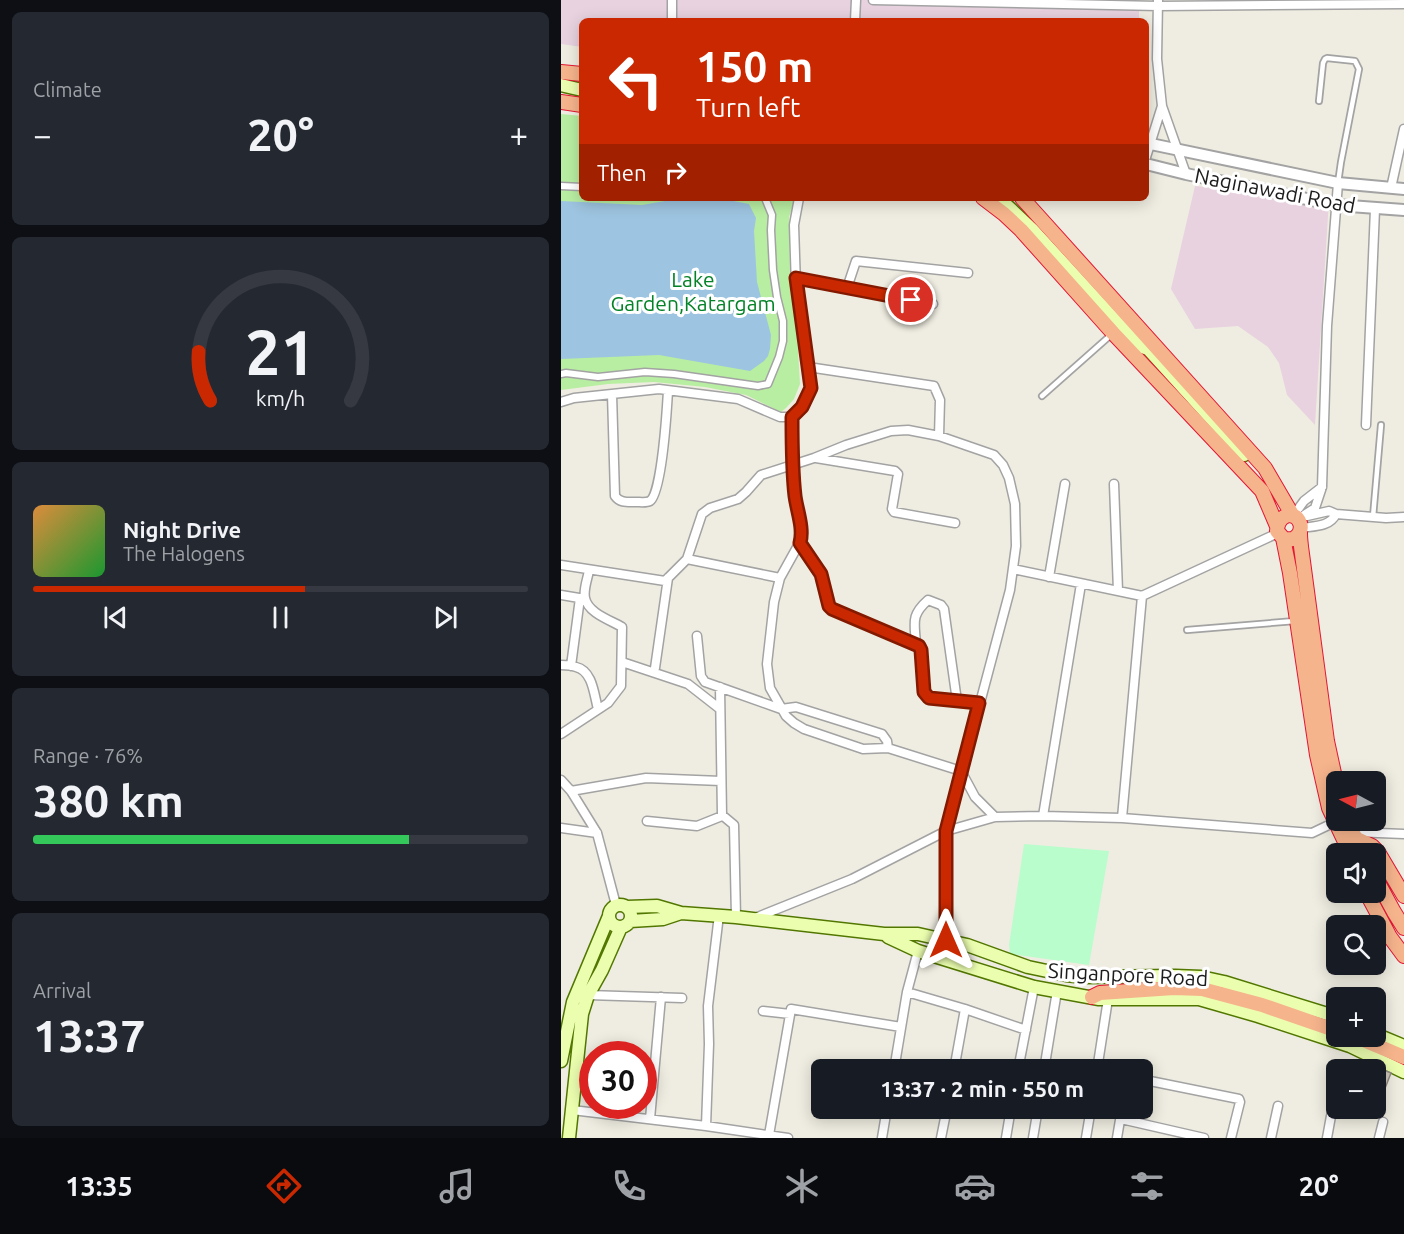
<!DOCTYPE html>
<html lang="en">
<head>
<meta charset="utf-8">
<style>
  body { margin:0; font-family:Ubuntu,sans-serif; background:#242831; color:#f1f3f6; height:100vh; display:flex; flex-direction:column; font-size:22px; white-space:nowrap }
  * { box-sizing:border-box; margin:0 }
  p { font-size:20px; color:#9ea1a6 }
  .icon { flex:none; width:33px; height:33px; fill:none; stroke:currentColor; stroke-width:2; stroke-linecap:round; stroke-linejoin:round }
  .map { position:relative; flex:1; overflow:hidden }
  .side { display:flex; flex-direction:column; gap:12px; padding:12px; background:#0d0f14; width:561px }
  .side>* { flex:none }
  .guide { position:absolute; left:18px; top:18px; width:570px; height:183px; border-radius:9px; box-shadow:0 3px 15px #0003; background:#c92800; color:#fff; overflow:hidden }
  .needle { width:39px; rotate:277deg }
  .buttons { position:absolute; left:765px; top:771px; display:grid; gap:12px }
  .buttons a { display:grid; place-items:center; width:60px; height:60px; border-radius:9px; background:#171b24; box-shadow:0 3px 15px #0003; font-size:30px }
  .speed { position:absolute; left:18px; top:1041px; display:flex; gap:12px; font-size:30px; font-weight:700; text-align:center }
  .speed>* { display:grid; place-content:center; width:78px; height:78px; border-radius:50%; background:#171b24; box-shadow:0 3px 15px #0003; line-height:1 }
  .speed .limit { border:9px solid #d22; background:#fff; color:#111 }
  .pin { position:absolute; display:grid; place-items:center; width:51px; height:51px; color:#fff; margin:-26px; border:3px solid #fff; border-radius:50%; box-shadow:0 2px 6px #0007 }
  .me { position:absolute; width:66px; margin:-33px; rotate:0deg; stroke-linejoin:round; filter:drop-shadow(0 0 4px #0008) }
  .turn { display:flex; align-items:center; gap:21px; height:126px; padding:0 18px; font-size:27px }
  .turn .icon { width:78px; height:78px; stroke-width:2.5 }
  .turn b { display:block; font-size:42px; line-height:51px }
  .then { display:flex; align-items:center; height:57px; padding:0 18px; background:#0003; gap:12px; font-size:22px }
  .big { font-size:45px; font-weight:700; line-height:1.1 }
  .side .card { flex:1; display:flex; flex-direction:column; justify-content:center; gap:9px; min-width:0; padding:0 21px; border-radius:9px; background:#242831 }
  .side .dial { align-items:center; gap:0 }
  .dial svg { height:156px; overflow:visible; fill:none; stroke:#363941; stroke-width:7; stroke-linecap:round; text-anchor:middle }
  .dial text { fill:#f1f3f6; stroke:none }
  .song { display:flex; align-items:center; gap:18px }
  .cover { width:72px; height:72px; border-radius:9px; background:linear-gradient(135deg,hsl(30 70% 55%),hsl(130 70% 35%)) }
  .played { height:6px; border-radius:3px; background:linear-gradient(90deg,#c92800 55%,#363941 55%) }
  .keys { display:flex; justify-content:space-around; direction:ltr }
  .heat { display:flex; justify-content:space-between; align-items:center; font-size:33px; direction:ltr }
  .charge { height:9px; border-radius:4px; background:linear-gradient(90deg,#34c759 76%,#363941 0) }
  .trip { position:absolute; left:250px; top:1059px; width:342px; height:60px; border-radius:9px; background:#171b24; box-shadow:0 3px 15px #0003; font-weight:700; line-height:60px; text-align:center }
  .dock { display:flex; height:96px; justify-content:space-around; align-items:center; background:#090b0e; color:#9ea1a6 }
  .dock .icon { width:42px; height:42px }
  .dock .on { color:#c92800 }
  .dock b { font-size:27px; color:#f1f3f6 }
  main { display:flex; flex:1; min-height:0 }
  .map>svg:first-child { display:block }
</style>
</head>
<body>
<main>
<section class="side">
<div class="card"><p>Climate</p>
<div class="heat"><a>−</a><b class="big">20°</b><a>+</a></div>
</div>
<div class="card dial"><svg viewBox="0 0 100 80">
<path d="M14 69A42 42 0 1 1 86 69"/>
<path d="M14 69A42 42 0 0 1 8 44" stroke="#c92800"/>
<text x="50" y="56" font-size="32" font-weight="700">21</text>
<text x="50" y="72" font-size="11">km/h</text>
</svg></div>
<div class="card">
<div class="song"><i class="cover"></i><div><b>Night Drive</b><p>The Halogens</p></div></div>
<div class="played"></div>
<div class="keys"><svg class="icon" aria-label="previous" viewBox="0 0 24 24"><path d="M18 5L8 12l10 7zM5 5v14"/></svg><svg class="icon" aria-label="pause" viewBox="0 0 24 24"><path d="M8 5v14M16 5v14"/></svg><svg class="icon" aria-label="next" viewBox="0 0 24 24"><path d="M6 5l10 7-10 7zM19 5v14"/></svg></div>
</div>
<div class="card"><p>Range · 76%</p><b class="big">380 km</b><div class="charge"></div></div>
<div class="card"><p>Arrival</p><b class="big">13:37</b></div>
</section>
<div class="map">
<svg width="843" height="1138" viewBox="0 0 843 1138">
  <rect width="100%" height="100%" fill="#efede1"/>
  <!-- industrial -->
  <path fill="#e8d2e0" d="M0,0H578V21H21V47L0,44Z
    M634,186L768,200L754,425L726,395L718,363L707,347L677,326L634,329L610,289Z"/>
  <!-- grass -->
  <path fill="#b8eea2" d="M0,114L21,116V198H234L228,217L229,278L235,318L239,384L233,399L225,408L220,412L185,395L144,387L93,382L47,384L0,390Z"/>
  <!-- park -->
  <path fill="#b9fdcc" d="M463,844L548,851L528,965L449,954L448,945Z"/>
  <!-- water -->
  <path fill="#9dc4e0" d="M157,198L188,204L195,218L193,231L196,282L210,335L209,349L207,356L203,361L189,371L98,355L0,359V201L81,205L110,200H137Z"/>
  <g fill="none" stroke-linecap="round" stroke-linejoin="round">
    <defs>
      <path id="service" d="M758,101L762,63L764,59L766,58L794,61L798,69L780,162L777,183
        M481,396L551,334
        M812,517L820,425
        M626,630L734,621"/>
      <path id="pedestrian" d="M0,186L21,187
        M0,374L5,373L37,377L84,372L113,374L197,386L207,384L218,357L222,341V321L216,297L212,270L210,230L211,215L204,198"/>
      <path id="minor" d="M312,0L597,6L843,4
        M597,0L596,59L601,106L625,174
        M111,21V0
        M294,21L295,0
        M585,157L601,106
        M830,188L843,129
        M235,278L372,304
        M286,288L295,261L407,273
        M247,367L373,386L379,400L378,436
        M51,394L54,496C59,503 66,502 75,502C79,502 85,503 89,501C101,493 106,408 107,391
        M0,402L13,398L98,389L177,399L219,417H231L241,407L250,388L235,286L233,225L238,198
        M231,417L232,464L234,499L241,536L239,542L219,578L213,602L206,664L209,688L225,716L233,723L243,729L302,749L327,748L400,771L414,797L434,817
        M805,425L814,209
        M255,458L334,471L337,474L331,509L333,512L394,523
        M553,484L557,591
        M732,516L743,501L761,487
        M746,516L768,511L775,514L825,518L843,517
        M737,519L754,508L761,487L766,326L777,183
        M740,528C753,526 769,527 775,514
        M239,542L260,574L267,603L271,609L358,646L360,650L363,692L368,697L372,699L418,703
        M126,559L219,578
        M0,565L104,581L126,559L141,514L149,508L177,499L185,492L200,475L253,458L285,445L330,431L347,430L378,436L433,455L442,465L448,478L454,504L455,546L449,590L385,831V940
        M452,569L581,596
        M488,577L504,484
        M0,595L24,599
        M136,636L140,676L144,682L220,709L235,707L321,734L326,741L327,748
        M355,645C354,623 349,616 367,600L380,605L383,609L396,701
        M61,662L127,684L159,709
        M0,665C5,665 10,665 15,667C32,671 33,695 37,709
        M10,666L19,598
        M94,668L107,578
        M159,687L161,815L173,825L175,917
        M0,734L47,703L60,686L61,627C49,620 27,613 24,598C22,589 27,578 28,570
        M0,780L10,791L36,833L55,905
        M10,791L85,778L160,781
        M482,816L520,584
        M561,818L581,596L717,533
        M86,821L136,826L161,816
        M0,828L36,833
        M792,832L843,834
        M194,918L291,879L385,831L434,817L482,816L561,818L751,833L774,822
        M346,992L404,1009L465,1030
        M27,995L121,998
        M202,1011L229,1014
        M333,1070L346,992L357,951
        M393,1070L404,1009
        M457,1070L473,987
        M483,1070L496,991
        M536,1070L547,999
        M589,1081L678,1099L679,1102L670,1138
        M11,1110L145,1126L227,1138
        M89,1119L100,997
        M560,1119L643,1138
        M145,1126L148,1044L147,1006L158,915
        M208,1135L230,1009L340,1027
        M321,1138L326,1108
        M380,1138L386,1108
        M445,1138L450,1108
        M472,1138L477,1108
        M525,1138L530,1108
        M556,1138L561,1108
        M710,1138L717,1106
        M766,1138L770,1116
        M818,1138L822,1122"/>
      <path id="tertiary" d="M585,143L777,183L843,189
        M585,164L625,174L775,205L843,210"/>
      <path id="secondary" d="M0,85L21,90
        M438,198L471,229L578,346L587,349L683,455
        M48 916a11 11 0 1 1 22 0a11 11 0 1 1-22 0Z
        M66,907L96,906L120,913L175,917L323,934H357L406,945L467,967L505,975L523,977L614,976L640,977L663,982L776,1017
        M69,921L102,919L120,913
        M327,937L357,951L473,987L538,999H638L697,1016L789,1046L843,1072
        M814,1034L843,1046
        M0,1061L12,1002L48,916
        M8,1138L21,1014L27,995L41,970L60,927"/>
      <path id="trunk" d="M0,72L21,74
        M0,102L21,105
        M422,198L443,214L460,230L552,333L701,491L716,526
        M461,198L704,468L732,516
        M739,532C735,539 730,541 722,538L716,531C716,516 733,508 739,523C741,528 739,528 739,533C739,540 740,547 741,554L766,741L776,787
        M722,538L729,573L756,755L768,808L786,846L787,854
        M786,820L802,854
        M794,838L811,846L817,852L843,896
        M814,877L833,912L843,928
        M805,892L829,937L843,956
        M531,997L539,993L613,988L641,989L701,1005L776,1031
        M793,1036L843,1057"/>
    </defs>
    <!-- service casing -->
    <use href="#service" stroke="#a3a3a3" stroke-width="8"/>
    <!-- pedestrian casing -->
    <use href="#pedestrian" stroke="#a3a3a3" stroke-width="9"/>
    <!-- minor casing -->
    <use href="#minor" stroke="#a3a3a3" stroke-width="11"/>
    <!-- tertiary casing -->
    <use href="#tertiary" stroke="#a3a3a3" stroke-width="14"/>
    <!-- secondary casing -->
    <use href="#secondary" stroke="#527700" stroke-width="15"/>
    <!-- trunk casing -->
    <use href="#trunk" stroke="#e41634" stroke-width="16"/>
    <!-- service -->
    <use href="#service" stroke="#fff" stroke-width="4.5"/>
    <!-- pedestrian -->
    <use href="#pedestrian" stroke="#fff" stroke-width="6"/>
    <!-- minor -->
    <use href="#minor" stroke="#fff" stroke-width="8"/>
    <!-- tertiary -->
    <use href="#tertiary" stroke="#fff" stroke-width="10"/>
    <!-- secondary -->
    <use href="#secondary" stroke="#ebfeaf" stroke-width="12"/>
    <!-- trunk -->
    <use href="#trunk" stroke="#f6b48c" stroke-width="14"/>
  </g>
  <!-- shaded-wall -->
  <path fill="#918b82" d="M814,1093L821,1096L814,1106Z"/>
  <!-- building -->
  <path fill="#cfc7ba" stroke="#918b82" stroke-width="1.5" d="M801,1061L830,1073L821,1096L814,1093V1070H798Z"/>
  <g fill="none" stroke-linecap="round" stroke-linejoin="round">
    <defs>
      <path id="route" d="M350,300L235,278L250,388L241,407L231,417C231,443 231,470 234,496C236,511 243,528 239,543L260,574L268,606L271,609L358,646L360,650L363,692L368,698L418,703L385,831V940"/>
    </defs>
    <!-- route casing -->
    <use href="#route" stroke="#831a00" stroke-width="15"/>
    <!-- route -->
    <use href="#route" stroke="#c92800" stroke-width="10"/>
  </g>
  <g text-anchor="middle" stroke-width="6" stroke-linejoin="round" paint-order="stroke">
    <!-- street labels -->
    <g font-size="21" fill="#1c1c1c" stroke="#fff">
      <text transform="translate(714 191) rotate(11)" y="7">Naginawadi Road</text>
      <text transform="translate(567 975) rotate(3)" y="7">Singanpore Road</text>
    </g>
    <!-- park labels -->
    <g font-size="21" fill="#038227" stroke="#fff">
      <text x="132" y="287">Lake<tspan x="132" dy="24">Garden,Katargam</tspan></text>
    </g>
  </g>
</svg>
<div class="buttons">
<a><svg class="needle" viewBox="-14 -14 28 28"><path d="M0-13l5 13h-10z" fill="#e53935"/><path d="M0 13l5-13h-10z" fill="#9ea1a6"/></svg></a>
<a><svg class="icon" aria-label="sound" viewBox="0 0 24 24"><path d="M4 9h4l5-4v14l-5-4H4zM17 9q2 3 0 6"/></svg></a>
<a><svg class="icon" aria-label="search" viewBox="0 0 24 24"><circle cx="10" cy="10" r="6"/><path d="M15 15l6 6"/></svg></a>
<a>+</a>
<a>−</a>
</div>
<div class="speed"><div class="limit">30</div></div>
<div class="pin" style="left:350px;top:300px;background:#d93025"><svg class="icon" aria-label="arrive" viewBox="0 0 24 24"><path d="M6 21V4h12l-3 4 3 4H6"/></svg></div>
<svg class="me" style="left:385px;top:940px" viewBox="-20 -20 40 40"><path d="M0-17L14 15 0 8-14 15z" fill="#c92800" stroke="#fff" stroke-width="4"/></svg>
<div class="trip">13:37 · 2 min · 550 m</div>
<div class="guide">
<div class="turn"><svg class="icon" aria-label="left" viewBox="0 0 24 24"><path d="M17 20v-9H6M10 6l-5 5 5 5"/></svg><div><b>150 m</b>Turn left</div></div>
<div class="then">Then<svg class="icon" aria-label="right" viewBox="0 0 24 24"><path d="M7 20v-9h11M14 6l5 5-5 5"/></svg></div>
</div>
</div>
</main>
<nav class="dock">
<b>13:35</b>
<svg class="icon on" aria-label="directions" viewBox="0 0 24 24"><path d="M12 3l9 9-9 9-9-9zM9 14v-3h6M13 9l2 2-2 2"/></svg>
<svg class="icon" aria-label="music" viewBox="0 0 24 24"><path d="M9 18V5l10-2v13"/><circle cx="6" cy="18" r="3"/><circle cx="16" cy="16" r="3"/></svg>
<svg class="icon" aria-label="phone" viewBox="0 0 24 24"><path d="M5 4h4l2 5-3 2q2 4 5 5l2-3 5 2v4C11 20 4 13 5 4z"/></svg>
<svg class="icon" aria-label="climate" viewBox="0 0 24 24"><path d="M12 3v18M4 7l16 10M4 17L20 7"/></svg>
<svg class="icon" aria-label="car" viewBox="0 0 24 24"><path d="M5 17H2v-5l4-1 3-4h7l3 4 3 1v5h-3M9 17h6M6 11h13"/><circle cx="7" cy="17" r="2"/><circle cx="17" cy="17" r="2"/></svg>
<svg class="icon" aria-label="filters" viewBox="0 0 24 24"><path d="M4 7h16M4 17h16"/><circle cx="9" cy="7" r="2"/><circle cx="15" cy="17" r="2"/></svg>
<b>20°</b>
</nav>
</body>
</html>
